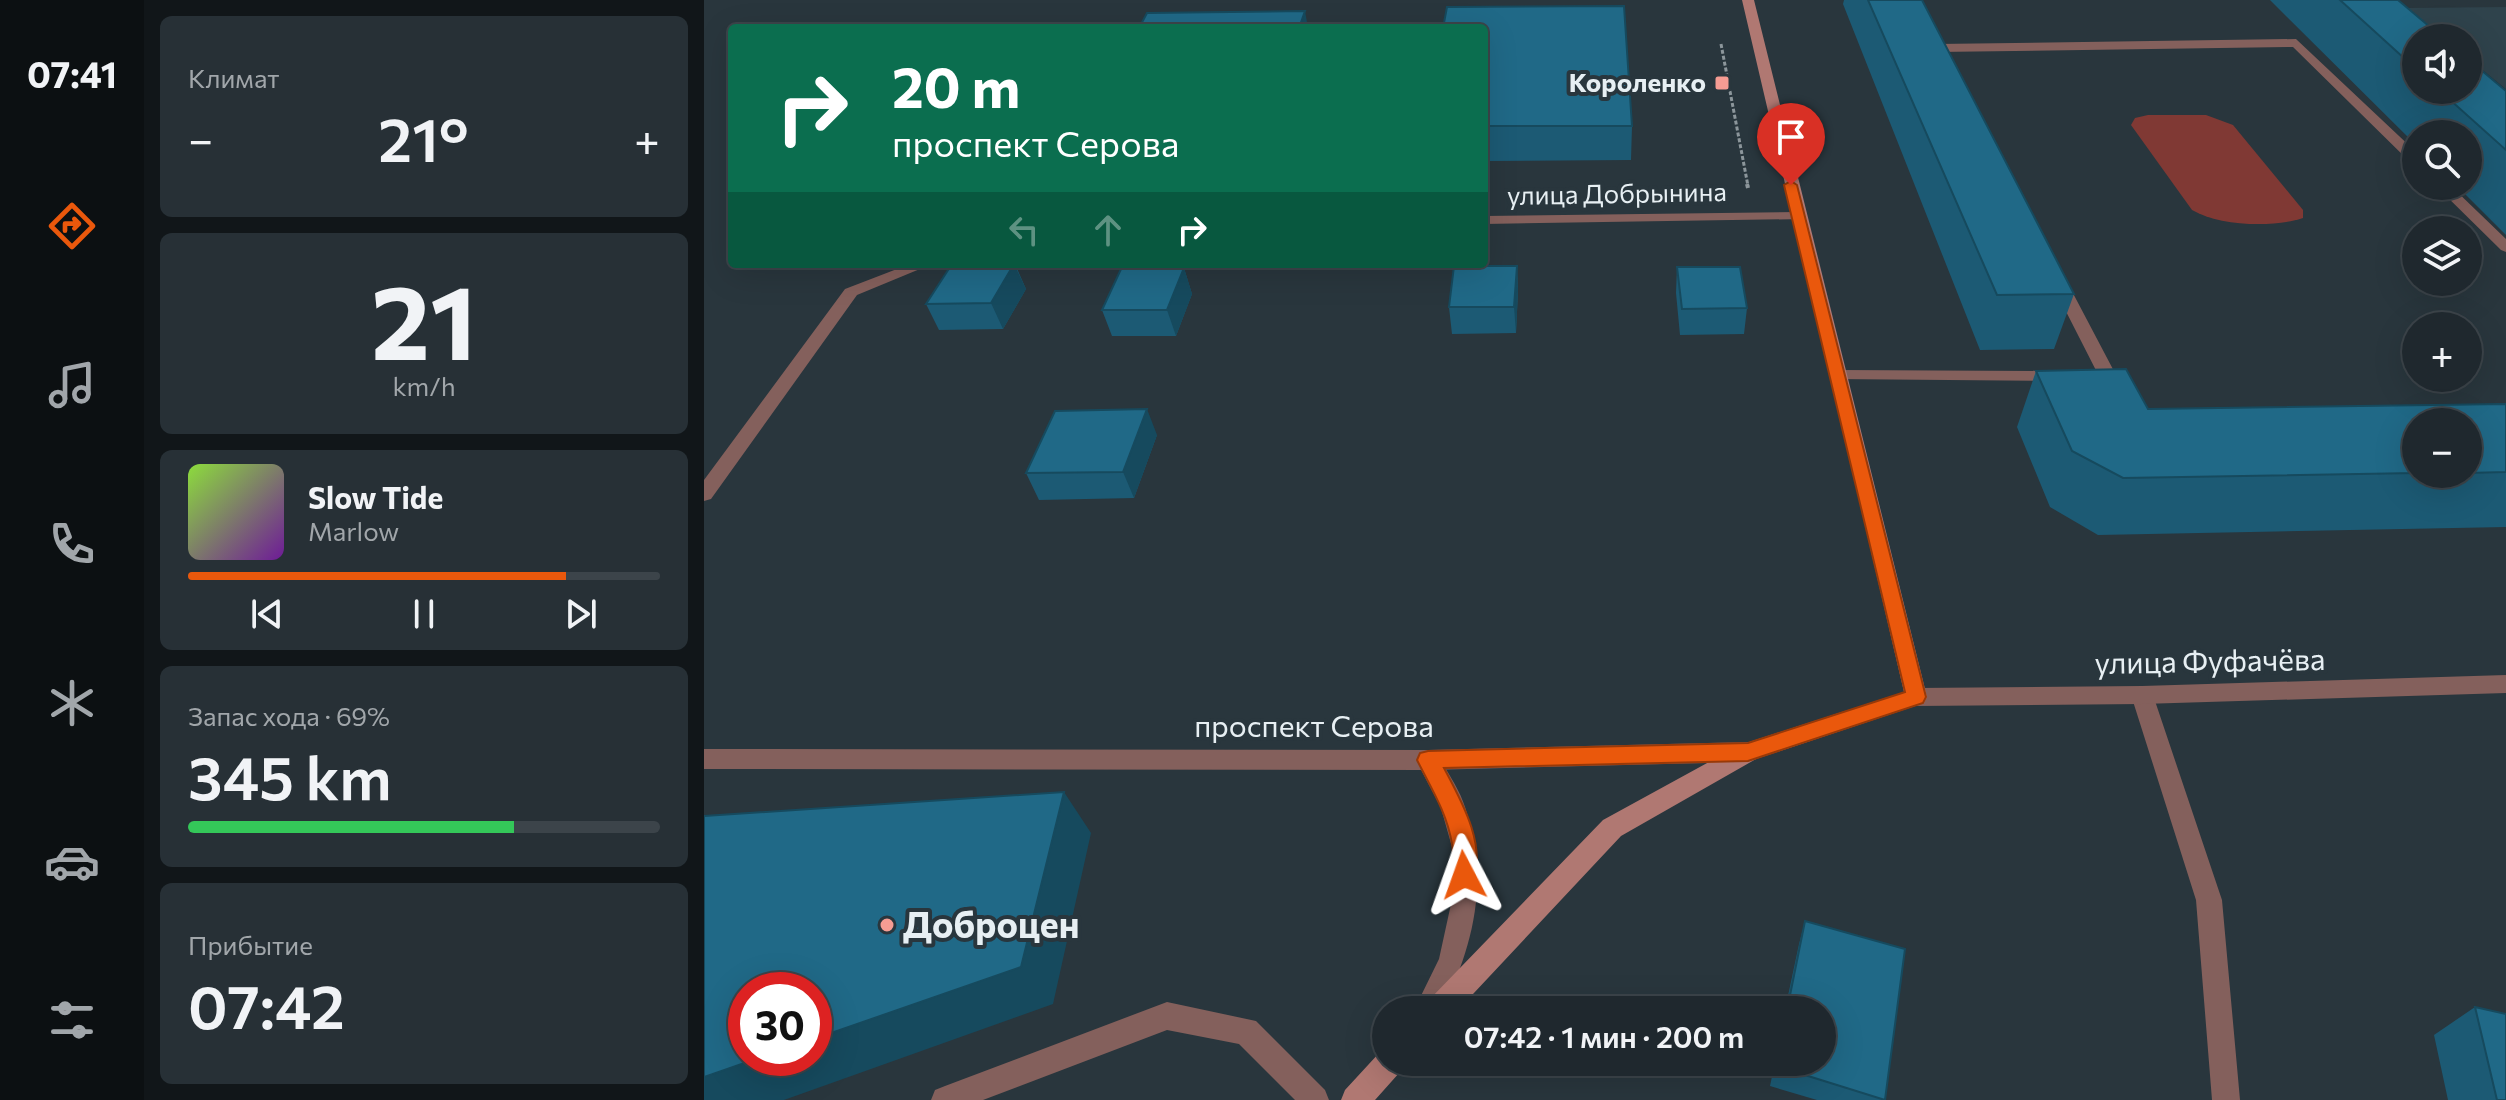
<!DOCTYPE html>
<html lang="ru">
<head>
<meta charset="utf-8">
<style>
  body { margin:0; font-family:Commissioner,sans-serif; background:#273036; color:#f1f3f6; height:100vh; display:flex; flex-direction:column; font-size:30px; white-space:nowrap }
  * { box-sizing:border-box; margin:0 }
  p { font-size:26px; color:#a1a6aa }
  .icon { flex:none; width:44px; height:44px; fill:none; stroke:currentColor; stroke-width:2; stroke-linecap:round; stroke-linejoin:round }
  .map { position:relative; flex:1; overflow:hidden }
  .panel { display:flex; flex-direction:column; gap:16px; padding:16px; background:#111619; width:560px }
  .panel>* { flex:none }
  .top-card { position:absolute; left:24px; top:24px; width:760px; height:244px; border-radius:8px; box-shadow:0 8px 32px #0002,0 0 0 2px #3c444a; background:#0b6e4f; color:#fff; overflow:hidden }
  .controls { position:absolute; left:1698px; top:24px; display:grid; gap:16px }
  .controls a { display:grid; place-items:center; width:80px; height:80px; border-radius:50%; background:#1f282e; box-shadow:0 8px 32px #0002,0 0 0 2px #3c444a; font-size:40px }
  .speed { position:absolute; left:24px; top:972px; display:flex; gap:16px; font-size:40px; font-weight:700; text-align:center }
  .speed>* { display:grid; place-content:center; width:104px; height:104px; border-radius:50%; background:#1f282e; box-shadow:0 8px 32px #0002,0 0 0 2px #3c444a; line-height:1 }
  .speed .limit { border:12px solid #d22; background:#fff; color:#111 }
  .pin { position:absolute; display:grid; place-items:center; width:68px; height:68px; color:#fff; margin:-82px -34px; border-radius:50% 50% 50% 0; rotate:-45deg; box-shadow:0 0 8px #0007 }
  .pin .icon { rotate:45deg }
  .me { position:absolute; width:88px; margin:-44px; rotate:356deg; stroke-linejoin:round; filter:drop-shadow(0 0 6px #0008) }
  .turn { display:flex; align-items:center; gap:28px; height:168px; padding:0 32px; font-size:36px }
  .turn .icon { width:104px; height:104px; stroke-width:2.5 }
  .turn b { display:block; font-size:56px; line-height:68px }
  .lanes { display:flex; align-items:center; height:76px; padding:0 32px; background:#0003; justify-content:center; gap:40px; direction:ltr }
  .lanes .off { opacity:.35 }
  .big { font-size:60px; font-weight:600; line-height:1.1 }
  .panel .card { flex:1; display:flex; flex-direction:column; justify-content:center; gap:12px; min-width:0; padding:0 28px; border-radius:12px; background:#273036 }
  .panel .dial { align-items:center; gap:0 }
  .dial b { font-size:104px; line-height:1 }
  .song { display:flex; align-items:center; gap:24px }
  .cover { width:96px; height:96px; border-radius:12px; background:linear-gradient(135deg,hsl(90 70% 55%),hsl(280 70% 35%)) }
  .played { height:8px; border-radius:4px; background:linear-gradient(90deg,#ea580c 80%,#3c444a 80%) }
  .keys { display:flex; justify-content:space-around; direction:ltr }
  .heat { display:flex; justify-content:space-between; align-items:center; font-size:44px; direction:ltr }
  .charge { height:12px; border-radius:6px; background:linear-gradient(90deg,#34c759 69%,#3c444a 0) }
  .trip { position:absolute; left:668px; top:996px; width:464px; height:80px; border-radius:40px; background:#1f282e; box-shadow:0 8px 32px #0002,0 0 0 2px #3c444a; font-weight:600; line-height:80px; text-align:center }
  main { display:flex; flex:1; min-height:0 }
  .tabs { display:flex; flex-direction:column; width:144px; justify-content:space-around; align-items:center; background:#0c1012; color:#a1a6aa }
  .tabs .icon { width:56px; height:56px }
  .tabs .selected { color:#ea580c }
  .tabs b { font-size:36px; color:#f1f3f6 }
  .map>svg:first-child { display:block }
</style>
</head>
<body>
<main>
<nav class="tabs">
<b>07:41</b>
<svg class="icon selected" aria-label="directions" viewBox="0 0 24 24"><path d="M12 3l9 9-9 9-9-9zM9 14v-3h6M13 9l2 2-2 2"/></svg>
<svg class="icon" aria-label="music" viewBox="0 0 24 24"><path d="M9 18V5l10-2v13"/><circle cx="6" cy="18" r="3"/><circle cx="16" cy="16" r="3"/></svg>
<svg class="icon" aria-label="phone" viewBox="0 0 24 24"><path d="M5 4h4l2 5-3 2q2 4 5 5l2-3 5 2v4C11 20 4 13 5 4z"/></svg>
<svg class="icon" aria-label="climate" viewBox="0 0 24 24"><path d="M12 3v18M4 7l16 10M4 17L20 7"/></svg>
<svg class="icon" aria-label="car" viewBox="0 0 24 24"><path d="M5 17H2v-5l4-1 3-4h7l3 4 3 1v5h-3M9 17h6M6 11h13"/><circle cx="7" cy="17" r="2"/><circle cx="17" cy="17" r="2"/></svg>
<svg class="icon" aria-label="filters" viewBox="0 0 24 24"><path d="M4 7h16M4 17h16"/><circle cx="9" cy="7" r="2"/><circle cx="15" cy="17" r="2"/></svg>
</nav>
<section class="panel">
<div class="card"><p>Климат</p>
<div class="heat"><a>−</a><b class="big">21°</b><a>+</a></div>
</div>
<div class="card dial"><b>21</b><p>km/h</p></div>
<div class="card">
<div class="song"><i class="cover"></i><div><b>Slow Tide</b><p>Marlow</p></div></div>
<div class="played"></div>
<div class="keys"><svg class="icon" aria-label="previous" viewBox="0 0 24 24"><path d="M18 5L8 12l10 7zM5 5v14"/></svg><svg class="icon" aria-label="pause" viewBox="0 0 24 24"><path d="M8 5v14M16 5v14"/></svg><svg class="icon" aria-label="next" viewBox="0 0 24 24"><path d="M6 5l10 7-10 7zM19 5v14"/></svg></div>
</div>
<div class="card"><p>Запас хода · 69%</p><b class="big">345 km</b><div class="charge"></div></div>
<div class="card"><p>Прибытие</p><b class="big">07:42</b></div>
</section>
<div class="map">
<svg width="1802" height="1100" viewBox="0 0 1802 1100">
  <rect width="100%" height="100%" fill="#29363d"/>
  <!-- built -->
  <path fill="#2f434c" d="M1802,7V89L1764,58V38H1739L1701,8Z"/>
  <!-- green -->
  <path fill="#803934" d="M1444,115H1502L1529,125L1599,210V218C1569,228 1515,226 1488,210L1427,125L1431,118Z"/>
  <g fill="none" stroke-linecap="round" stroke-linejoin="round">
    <!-- path-far1 -->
    <path stroke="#8c969b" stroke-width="3" stroke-dasharray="4 2" stroke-linecap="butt" d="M1017,44L1044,186"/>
    <!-- path -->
    <path stroke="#8c969b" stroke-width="4" stroke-dasharray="5 3" stroke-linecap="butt" d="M1043,184L1044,188"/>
    <!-- service -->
    <path fill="#84605c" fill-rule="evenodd" d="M1592,39L1712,152V164L1707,163L1589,47L1233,52L1227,48L1233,44Z
      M1732,186H1747L1802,239V252L1797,250Z
      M1354,275L1362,280L1422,394L1419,398H1407L1404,394L1346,280Z
      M1135,370L1356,371L1365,376L1356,381L1129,379L1126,375Z"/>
    <!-- minor -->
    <path fill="#84605c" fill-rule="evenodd" d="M1094,212L1101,216L1099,219L780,224V216Z
      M206,264H228L153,295L7,499L0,501V480L141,289Z
      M1438,686L1446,689L1449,695L1518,900L1536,1100H1508L1492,900L1427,695L1430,689Z
      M724,750L732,753C742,770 755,788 761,807C786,879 770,945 738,1010H710L735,959L747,904L748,847L737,808L712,760L716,753Z
      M463,1002L552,1021L621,1090L625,1100H591L535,1044L463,1030L279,1100H227L231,1090L241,1086Z"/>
    <!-- tertiary -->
    <path fill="#84605c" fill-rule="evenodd" d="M1802,675V693L1438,704L1212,706L1204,703L1201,697L1204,691L1212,688L1438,686Z
      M1044,742L1052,745L1056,752L1052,759L1044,762L724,770L0,769V749L724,750Z"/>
    <!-- secondary -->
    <path fill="#b07872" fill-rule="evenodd" d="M1038,0H1050L1223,697L1220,703L1052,759L917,836L754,1010H721L725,1000L899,820L1036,745L1200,692Z
      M682,1050V1062H700L696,1072L671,1100H637L641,1090L676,1052Z"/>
  </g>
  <!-- wall -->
  <path fill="#1c5a74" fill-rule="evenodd" d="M1140,0H1218L1370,294L1350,349L1276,350L1139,4Z
    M1566,0H1694L1712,38V90L1802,91V235L1753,186H1764V134H1712V145Z
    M780,28L928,126L927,160L780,161Z
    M248,264H311L322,289L299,329L235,330L222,304Z
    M813,266L814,291L812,333L748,334L745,307Z
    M973,267L1043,308L1040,334L976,335L972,293Z
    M480,268L488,294L472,336H408L398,310Z
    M1332,371L1444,409L1802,404V527L1394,535L1346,507L1313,427ZM1712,422H1764V474H1712Z
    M453,435L430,498L335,500L322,473Z
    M1101,921L1181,1100H1113L1066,1086L1071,1062H1118V1010H1081L1095,944Z
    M1771,1007L1802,1100H1744L1730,1035Z"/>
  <!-- shaded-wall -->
  <path fill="#164a5e" d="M601,11L604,28H595Z
    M310,264L322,289L299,329L287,303Z
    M813,266L814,291L812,333L810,307Z
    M480,268L488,294L472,336L463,310Z
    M443,409L453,435L430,498L419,472Z
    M360,792L387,833L349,1004L80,1100H0V1077L55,1058H110V1039Z"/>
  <!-- building -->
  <path fill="#206987" stroke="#164a5e" stroke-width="2" d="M1164,0H1218L1370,294L1293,295Z
    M1636,0H1694L1739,38H1712V69Z
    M920,6L928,126H780V28H739L743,7Z
    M601,11L595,28H435L443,13Z
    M1764,59L1802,91V150L1735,90H1764Z
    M248,264H310L287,303L222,304Z
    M750,266H813L810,307H745Z
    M973,267H1036L1043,308L978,309Z
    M480,268L463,310H398L417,269Z
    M1422,369L1444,409L1802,404V472L1764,473V422H1712V473L1419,478L1368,451L1332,371Z
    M443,409L419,472L322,473L351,411Z
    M360,792L317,967L110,1039V990H42V1058H55L0,1077V816Z
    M1101,921L1201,949L1181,1100L1072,1066L1073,1062H1118V1010H1083Z
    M1771,1007L1802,1014V1100H1793Z"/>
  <!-- route -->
  <path fill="#ea580c" stroke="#983908" stroke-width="2" d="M1087,181L1093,185L1222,697L1219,703L1044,761L740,768C757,800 784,847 768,883L760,886L752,883C746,870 751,857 748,844C743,813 727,788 713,760L716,753L724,751L1044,743L1201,692L1080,185Z"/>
  <!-- markers -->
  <g fill="#f59c93" stroke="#29363d" stroke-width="3">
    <rect x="1010" y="75" width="16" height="16" rx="4"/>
    <circle cx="183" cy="925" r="8"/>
  </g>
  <g text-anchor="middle" stroke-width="8" stroke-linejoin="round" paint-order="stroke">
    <!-- far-poi labels -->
    <g font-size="26" font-weight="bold" fill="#e7eff3" stroke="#29363d" text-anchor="end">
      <text x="1002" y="92">Короленко</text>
    </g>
    <!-- far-street labels -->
    <g font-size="26" fill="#e7eff3" stroke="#29363d">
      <text transform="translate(913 194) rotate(-1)" y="9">улица Добрынина</text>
    </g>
    <!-- street labels -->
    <g font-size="30" fill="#e7eff3" stroke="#29363d">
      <text transform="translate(1506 662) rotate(-1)" y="10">улица Фуфачёва</text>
      <text x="610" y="737">проспект Серова</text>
    </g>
    <!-- near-poi labels -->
    <g font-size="36" font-weight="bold" fill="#e7eff3" stroke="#29363d" text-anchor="start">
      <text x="199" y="938">Доброцен</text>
    </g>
  </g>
</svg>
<div class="controls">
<a><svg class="icon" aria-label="sound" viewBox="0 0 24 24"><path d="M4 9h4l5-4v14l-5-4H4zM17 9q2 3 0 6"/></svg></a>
<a><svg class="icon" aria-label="search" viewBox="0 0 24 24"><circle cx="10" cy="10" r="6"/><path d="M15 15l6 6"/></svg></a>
<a><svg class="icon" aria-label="layers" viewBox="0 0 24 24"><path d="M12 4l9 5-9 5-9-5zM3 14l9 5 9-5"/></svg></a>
<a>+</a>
<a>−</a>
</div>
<div class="speed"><div class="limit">30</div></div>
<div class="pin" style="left:1087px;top:185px;background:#d93025"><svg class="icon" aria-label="arrive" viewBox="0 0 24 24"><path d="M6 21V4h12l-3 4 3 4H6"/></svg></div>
<svg class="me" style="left:760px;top:875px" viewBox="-20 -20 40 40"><path d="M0-17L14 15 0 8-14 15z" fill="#ea580c" stroke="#fff" stroke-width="4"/></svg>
<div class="trip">07:42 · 1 мин · 200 m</div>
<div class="top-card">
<div class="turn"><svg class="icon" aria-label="right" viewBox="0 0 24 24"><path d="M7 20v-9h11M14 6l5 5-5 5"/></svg><div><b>20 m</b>проспект Серова</div></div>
<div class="lanes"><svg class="icon off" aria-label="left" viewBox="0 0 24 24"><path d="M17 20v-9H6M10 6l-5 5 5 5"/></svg><svg class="icon off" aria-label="ahead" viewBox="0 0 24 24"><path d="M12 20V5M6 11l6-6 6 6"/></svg><svg class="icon" aria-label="right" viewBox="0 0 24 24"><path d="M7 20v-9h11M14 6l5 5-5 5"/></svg></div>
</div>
</div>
</main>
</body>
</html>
